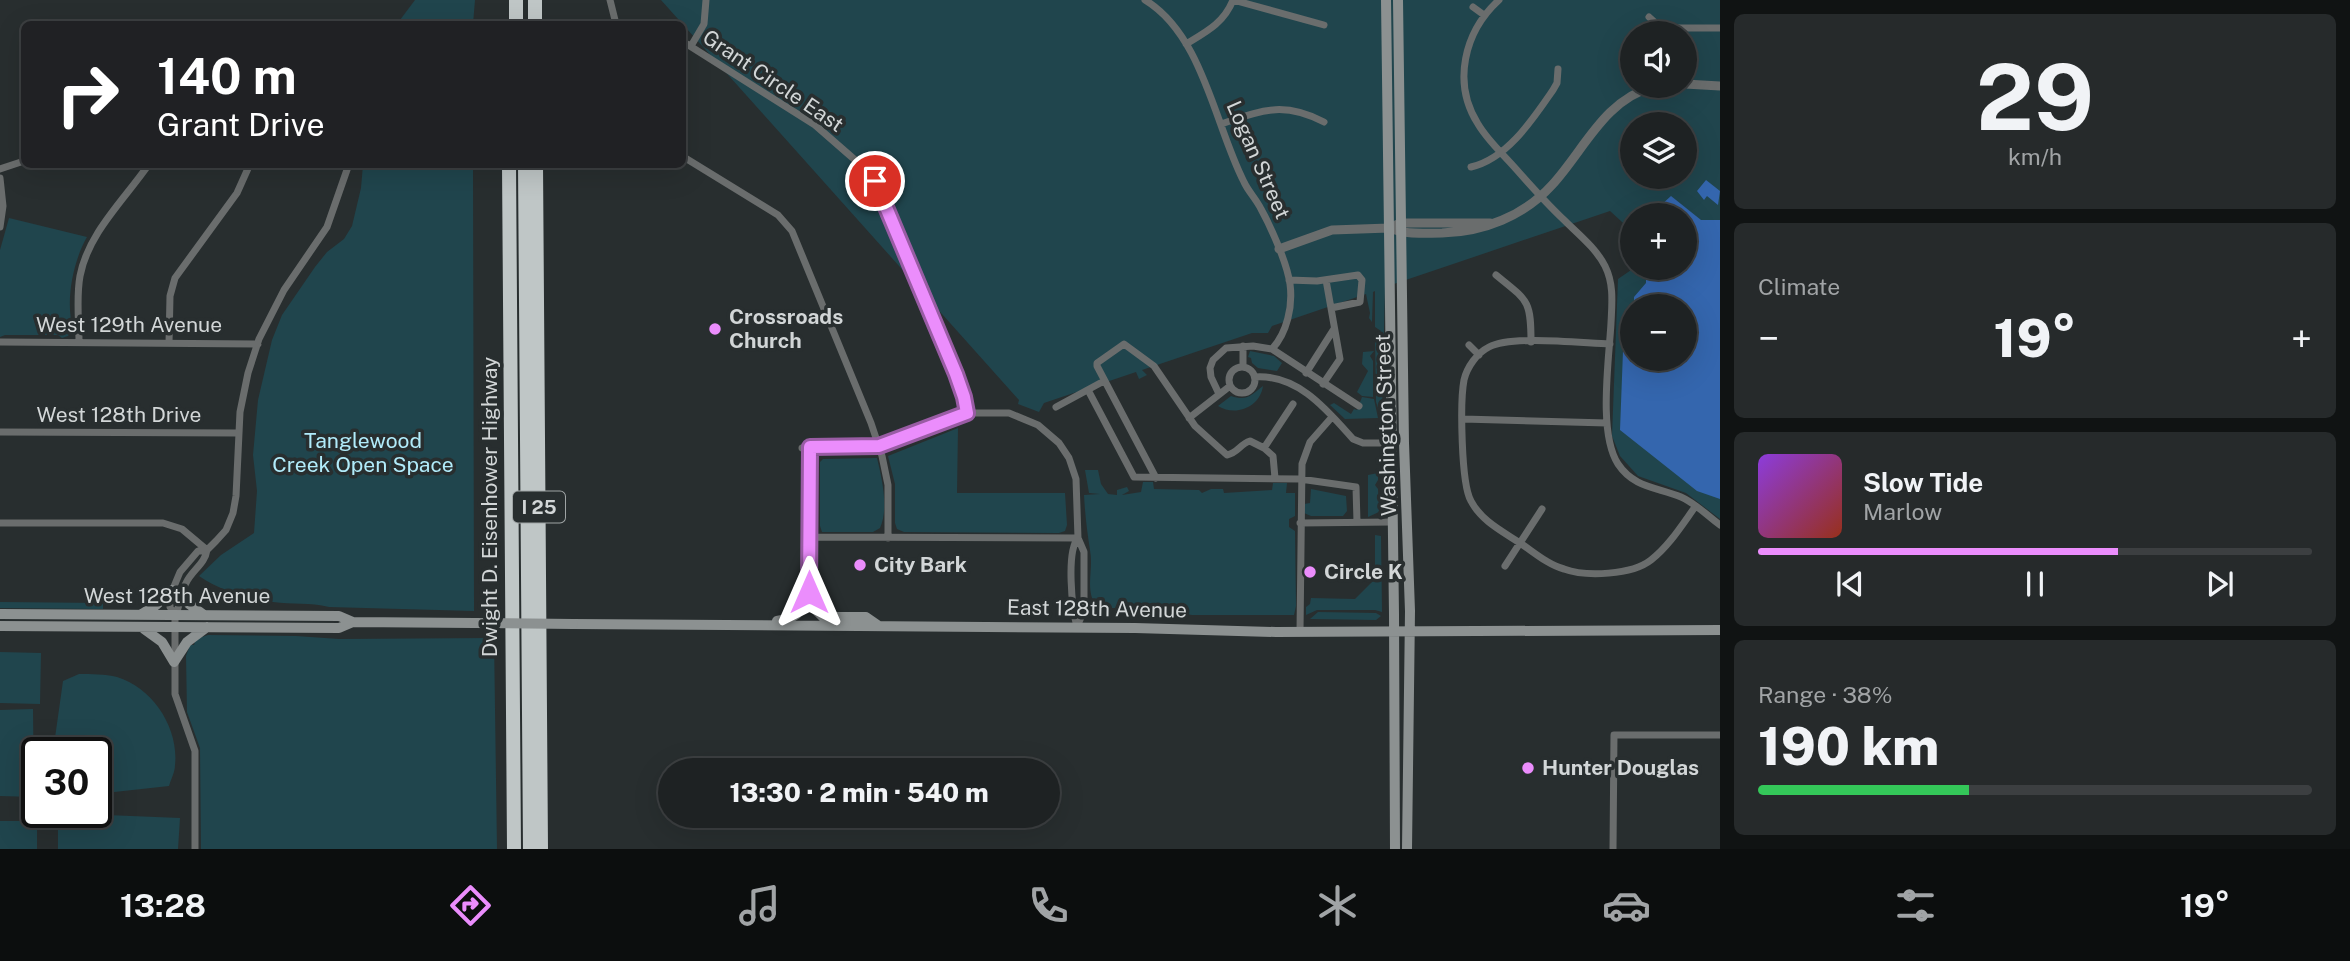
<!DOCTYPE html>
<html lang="en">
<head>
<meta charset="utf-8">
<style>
  body { margin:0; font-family:"Public Sans",sans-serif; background:#262a2b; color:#f1f3f6; height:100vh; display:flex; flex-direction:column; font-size:26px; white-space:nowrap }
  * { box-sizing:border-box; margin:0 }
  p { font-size:23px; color:#a1a4a6 }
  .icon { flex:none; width:38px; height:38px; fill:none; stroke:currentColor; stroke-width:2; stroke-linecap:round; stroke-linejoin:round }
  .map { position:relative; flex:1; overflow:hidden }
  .side { display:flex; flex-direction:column; gap:14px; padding:14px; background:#101313; width:630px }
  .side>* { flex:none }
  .hud { position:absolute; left:21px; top:21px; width:665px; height:147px; border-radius:10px; box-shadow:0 7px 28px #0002,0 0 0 2px #3c3f41; background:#202124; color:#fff; overflow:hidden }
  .fabs { position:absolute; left:1620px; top:21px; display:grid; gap:14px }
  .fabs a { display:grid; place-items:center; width:77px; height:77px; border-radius:50%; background:#1e2223; box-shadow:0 7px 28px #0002,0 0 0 2px #3c3f41; font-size:35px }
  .speed { position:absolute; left:21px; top:737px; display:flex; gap:14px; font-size:35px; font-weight:700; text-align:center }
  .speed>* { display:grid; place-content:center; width:91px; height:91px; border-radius:50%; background:#1e2223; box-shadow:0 7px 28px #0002,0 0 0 2px #3c3f41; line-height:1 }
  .speed .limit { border:4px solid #111; border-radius:10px; background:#fff; color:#111 }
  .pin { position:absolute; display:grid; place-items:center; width:60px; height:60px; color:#fff; margin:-30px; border:4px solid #fff; border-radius:50%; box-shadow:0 2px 7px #0007 }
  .me { position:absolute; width:77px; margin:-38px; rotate:0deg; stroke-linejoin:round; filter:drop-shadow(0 0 5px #0008) }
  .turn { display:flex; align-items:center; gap:24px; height:147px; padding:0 21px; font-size:32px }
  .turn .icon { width:91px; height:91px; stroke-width:2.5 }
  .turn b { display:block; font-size:49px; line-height:60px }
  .big { font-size:52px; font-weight:800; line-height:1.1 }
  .side .card { flex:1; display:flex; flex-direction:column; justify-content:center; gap:10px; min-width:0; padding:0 24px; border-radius:10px; background:#262a2b }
  .side .dial { align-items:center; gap:0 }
  .dial b { font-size:91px; line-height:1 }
  .song { display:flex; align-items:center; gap:21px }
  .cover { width:84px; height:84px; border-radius:10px; background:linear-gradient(135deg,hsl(270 70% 55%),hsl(10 70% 35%)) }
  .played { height:7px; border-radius:4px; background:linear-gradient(90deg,#eb8dfc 65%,#3c3f41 65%) }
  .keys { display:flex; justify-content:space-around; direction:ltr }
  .heat { display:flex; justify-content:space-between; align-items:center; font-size:38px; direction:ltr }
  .charge { height:10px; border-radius:5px; background:linear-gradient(90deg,#34c759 38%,#3c3f41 0) }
  .trip { position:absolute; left:658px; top:758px; width:402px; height:70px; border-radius:35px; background:#1e2223; box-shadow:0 7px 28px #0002,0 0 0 2px #3c3f41; font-weight:800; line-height:70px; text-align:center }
  .dock { display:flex; height:112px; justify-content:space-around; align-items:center; background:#0c0e0e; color:#a1a4a6 }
  .dock .icon { width:49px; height:49px }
  .dock .active { color:#eb8dfc }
  .dock b { font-size:32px; color:#f1f3f6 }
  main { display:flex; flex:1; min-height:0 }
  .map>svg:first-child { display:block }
</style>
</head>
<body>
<main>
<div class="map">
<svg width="1720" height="849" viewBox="0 0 1720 849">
  <rect width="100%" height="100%" fill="#282e2f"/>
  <!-- green -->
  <path fill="#20454d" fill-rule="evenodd" d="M415,0H475L473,24H397Z
    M661,0H1720V519L1686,493L1638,476L1620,456L1612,436L1618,279L1634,268H1685V215H1633V232L1610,211L1385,287L1382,414H1380L1376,402L1375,337L1381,331L1375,327V291L1373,292L1372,322L1369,318L1370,313L1366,294L1272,326L1268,333H1252L1142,370L1147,375L1139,379L1136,372L1044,403L1039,412L1018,404L1019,400ZM1633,33H1685V86H1633ZM1633,124H1685V177H1633ZM1633,306H1685V359H1633Z
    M363,165H473L474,611L329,607C310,602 292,605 273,602C246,598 221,591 199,576L221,555L254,533L257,491L253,455L258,400L272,340L282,315L315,267L327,252L344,239L352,226L361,188Z
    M9,218L87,237C73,261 65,302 73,328L68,336L62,338L58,335H5L0,337V250Z
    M1250,351L1274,356L1282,363L1277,371L1258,368L1252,363L1251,358L1248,357Z
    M1374,351L1370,356L1373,361V397L1362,396L1357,392L1368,371L1362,364L1363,352Z
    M1263,386C1260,407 1236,417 1218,406L1231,396C1248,402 1252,394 1263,386Z
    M1362,397L1374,399L1378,418L1345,419L1330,405L1334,403L1351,414L1354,409L1357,410Z
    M958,428L957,493H1065L1067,525L1065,531L1059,533L904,532L897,529L895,523V484L888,456Z
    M877,458C882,479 889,508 880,528L873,532H822L820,526V462L823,459Z
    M1085,470H1098L1101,484L1108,494L1117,495V490L1127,487L1129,491L1122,495L1141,492L1143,482H1153L1154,489L1199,490L1202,493L1211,489H1223L1224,493L1272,490L1273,483H1287L1286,493H1295V516L1289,519V527L1295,531L1296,606L1294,615H1192L1145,608H1097C1084,589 1094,571 1090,550C1087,531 1085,514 1084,495L1100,494L1089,493Z
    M1378,473V480L1375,485L1378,489L1379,512L1368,517V475Z
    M1311,489L1346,496L1347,511L1343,516H1311L1304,513V504L1310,503Z
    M1375,535L1381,536L1382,612L1375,610H1317L1306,615V607L1310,604L1311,598L1355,599L1375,579Z
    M0,602L103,603V609L0,608Z
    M1318,612L1376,613L1381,616L1376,620L1310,619Z
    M208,635L296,636L339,639L494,638L497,849H201L200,748L187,712L186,656L190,645H194L196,639Z
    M0,652L41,653L40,704L0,703Z
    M79,674C91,674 105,674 117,677C153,688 179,728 175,765C175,772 171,779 169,786L96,794V752H53L63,681Z
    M33,709L34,797L0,796V710Z
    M58,813L180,818L178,849H58Z
    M0,821H37V849H0Z"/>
  <!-- water -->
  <path fill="#3466ae" d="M1706,180L1720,191L1718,205L1707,196L1704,200L1697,191Z
    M1671,196L1701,220H1720V499L1697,491L1620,430L1623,351L1633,340V359H1685V306H1634V297L1646,283V268H1685V215H1650Z"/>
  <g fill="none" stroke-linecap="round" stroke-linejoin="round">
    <!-- minor -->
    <path stroke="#6a6d6d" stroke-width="7" d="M610,0L616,24
      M1145,0C1203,35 1215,126 1244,182C1248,191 1256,199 1261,209C1271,227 1287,263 1290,284C1293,306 1287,333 1272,349
      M1499,0C1464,32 1452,83 1478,124C1488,141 1503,154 1516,169C1531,186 1546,203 1563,219C1577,233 1596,248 1605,266C1614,284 1612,303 1611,323C1609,360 1598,433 1618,464C1634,488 1657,487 1681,497C1695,503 1708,516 1720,525
      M1473,7L1484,15
      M1649,17L1660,27L1666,28H1720
      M682,41L815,125L870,173L875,181L956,374L964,397L966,413
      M1186,44C1206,32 1224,23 1233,0L1324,25
      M691,46L704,24L706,0
      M1221,124C1263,110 1283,101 1324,122
      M682,156L778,215L792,231L871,423L882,456L888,485V538
      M1471,167C1507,159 1533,119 1553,90L1557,83L1558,69
      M0,169L24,161
      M0,178L3,206L0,227
      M1496,275C1528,301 1531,300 1531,342
      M1289,280L1317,281L1358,275L1362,280L1360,302L1331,308
      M0,342L258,344
      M79,342C79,320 76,298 80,276C88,233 125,199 149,164
      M169,343L170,296L175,278L237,193L250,164
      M1610,344C1581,343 1512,335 1489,347C1477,353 1467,367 1464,380C1460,401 1461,484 1471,501C1482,522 1504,532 1523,545C1536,554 1549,565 1564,569C1586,577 1632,575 1651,560C1669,546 1682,525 1695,507
      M1469,345L1479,355
      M1243,367V346
      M1229 380a13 13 0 1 1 26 0a13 13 0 1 1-26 0Z
      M1306,373L1334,329
      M1255,377C1298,374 1327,410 1353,439L1363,443H1391
      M1323,384L1340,359L1326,280
      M1088,390L1134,477L1300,479L1356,487L1357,522
      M1219,394L1211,377L1210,368L1213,360L1226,348L1253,346L1272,349L1359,406
      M1056,407L1104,381
      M1189,418L1230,386
      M1463,419L1607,423
      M0,432L238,433
      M802,448L879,446L966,413H1009L1038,425L1059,443L1069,458L1076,479L1078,538L1084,552V610L1077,627
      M1264,448L1293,404
      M1156,478L1097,366V363L1124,344L1154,366L1195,426L1227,455C1238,453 1240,444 1250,441L1264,448L1273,456L1275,478
      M0,523H163L182,529L207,550
      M1300,523L1392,522
      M809,537L1078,538
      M1505,566L1542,509
      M809,592L810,448
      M175,615C181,605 180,593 186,583C192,570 205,564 207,550
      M1077,627C1072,609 1066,552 1078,538
      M1300,632L1302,464L1310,442L1332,417
      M195,849V751L175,694V615L170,607V596L180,572L198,551L207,550L216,541L226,530L233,513L236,496L240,412L248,373L259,339L284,290L327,227L349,164
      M1613,849L1614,735H1720"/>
    <!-- tertiary -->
    <path stroke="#6a6d6d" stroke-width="9" d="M1685,84L1720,86
      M1389,228C1405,235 1423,233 1442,233C1483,232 1524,216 1552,185C1585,149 1603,101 1654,86
      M1279,249L1332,230L1389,228L1400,223H1490"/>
    <!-- secondary -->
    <path stroke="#8c9191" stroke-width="10" d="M1386,0L1394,614L1395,849
      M1398,0L1404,443L1410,611L1407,849
      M182,591L189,604L204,615
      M809,592L816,610L823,617H866L879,626
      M0,614L339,616L353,622L474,623
      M142,614L156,605L172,590
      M777,621C801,616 799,613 809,592
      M573,624L1135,628L1276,632L1720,630
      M0,626L339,628L353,622
      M144,629L162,642L174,662
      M174,662L187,642L207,627"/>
    <!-- motorway -->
    <path stroke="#bfc6c6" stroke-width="14" d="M516,0V24
      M535,0V24
      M509,164L514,849
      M525,164L530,849
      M536,164L541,849"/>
    <!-- secondary-bridge -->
    <path stroke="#8c9191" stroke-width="10" d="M474,623L573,624"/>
  </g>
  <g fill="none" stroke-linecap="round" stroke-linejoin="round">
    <defs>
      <path id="route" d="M809,592L810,447L879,446L967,413L964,397L956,374L875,181"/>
    </defs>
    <!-- route casing -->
    <use href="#route" stroke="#995ca4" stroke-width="18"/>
    <!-- route -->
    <use href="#route" stroke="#eb8dfc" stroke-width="12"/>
  </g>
  <!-- markers -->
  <g fill="#eb8dfc" stroke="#282e2f" stroke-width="2.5">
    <circle cx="715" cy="329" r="7"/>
    <circle cx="860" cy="565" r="7"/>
    <circle cx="1310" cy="572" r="7"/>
    <circle cx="1528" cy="768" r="7"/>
  </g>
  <g text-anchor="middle" stroke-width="7" stroke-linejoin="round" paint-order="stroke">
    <!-- shield labels -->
    <rect fill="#282e2f" stroke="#9fa4a5" stroke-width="2" x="513" y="491.5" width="52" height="31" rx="5"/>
    <g font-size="19" font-weight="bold" fill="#d2d6d7">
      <text x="539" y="514">I 25</text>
    </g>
    <!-- street labels -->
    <g font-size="21" fill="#d2d6d7" stroke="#282e2f">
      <text transform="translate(773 81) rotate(34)" y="7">Grant Circle East</text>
      <text transform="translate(1258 160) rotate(66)" y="7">Logan Street</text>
      <text x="129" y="332">West 129th Avenue</text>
      <text x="119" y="422">West 128th Drive</text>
      <text transform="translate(1386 425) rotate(-92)" y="7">Washington Street</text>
      <text transform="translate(490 507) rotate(-90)" y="7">Dwight D. Eisenhower Highway</text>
      <text x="177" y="603">West 128th Avenue</text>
      <text transform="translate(1097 609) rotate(1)" y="7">East 128th Avenue</text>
    </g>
    <!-- poi labels -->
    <g font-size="21" font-weight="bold" fill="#d2d6d7" stroke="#282e2f" text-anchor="start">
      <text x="729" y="324">Crossroads<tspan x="729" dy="24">Church</tspan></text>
      <text x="874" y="572">City Bark</text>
      <text x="1324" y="579">Circle K</text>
      <text x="1542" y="775">Hunter Douglas</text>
    </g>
    <!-- park labels -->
    <g font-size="21" fill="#b1ebfa" stroke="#282e2f">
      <text x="363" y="448">Tanglewood<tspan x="363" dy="24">Creek Open Space</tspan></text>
    </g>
  </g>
</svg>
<div class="fabs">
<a><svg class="icon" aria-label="sound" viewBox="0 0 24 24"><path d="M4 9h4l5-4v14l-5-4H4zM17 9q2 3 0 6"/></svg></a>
<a><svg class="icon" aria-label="layers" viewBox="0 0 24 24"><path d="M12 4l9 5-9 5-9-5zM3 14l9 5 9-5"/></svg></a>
<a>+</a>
<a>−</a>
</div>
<div class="speed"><div class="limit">30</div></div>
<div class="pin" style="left:875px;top:181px;background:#d93025"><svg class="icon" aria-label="arrive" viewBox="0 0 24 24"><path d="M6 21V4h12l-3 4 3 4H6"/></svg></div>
<svg class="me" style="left:809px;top:592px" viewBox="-20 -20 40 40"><path d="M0-17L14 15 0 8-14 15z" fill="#eb8dfc" stroke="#fff" stroke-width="4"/></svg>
<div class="trip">13:30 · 2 min · 540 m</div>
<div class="hud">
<div class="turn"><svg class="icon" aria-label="right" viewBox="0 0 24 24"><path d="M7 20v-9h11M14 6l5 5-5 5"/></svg><div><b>140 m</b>Grant Drive</div></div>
</div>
</div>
<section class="side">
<div class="card dial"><b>29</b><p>km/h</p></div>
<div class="card"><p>Climate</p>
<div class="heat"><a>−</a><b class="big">19°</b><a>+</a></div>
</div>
<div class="card">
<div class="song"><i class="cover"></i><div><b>Slow Tide</b><p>Marlow</p></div></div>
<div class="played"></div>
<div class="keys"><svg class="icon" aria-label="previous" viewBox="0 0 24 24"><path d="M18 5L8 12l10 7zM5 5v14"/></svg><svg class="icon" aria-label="pause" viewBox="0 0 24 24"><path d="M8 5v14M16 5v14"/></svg><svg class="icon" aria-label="next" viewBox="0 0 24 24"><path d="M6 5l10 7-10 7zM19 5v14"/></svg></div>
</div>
<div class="card"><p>Range · 38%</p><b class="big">190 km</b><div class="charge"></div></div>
</section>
</main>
<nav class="dock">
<b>13:28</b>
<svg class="icon active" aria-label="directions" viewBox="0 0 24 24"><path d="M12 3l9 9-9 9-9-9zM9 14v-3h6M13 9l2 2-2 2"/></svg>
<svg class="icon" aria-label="music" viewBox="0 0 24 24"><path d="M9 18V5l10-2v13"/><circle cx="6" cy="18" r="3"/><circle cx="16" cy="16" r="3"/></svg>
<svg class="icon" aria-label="phone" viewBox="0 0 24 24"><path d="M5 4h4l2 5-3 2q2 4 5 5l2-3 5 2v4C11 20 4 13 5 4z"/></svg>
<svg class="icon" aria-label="climate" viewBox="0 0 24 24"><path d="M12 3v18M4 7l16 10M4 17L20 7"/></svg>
<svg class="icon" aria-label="car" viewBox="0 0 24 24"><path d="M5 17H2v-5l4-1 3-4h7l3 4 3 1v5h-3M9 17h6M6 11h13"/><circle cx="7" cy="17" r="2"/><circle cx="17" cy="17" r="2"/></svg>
<svg class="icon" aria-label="filters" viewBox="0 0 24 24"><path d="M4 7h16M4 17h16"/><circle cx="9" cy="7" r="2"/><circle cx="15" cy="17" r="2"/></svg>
<b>19°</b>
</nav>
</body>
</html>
